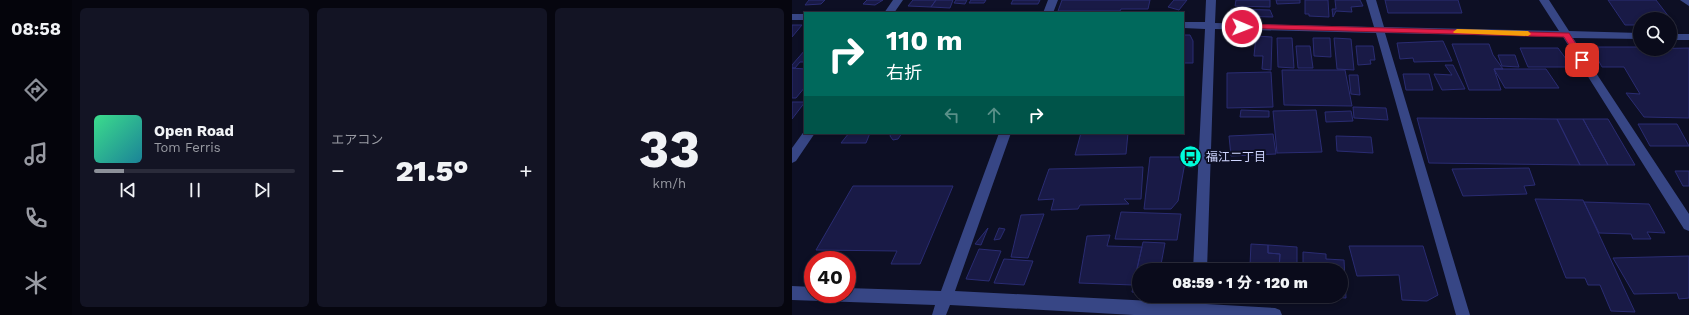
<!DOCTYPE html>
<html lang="ja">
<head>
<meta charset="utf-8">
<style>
  body { margin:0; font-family:"Work Sans","Noto Sans JP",sans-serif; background:#131424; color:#f1f3f6; height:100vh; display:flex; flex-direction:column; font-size:15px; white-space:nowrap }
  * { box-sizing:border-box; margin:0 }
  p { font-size:13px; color:#999ba3 }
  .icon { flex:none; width:22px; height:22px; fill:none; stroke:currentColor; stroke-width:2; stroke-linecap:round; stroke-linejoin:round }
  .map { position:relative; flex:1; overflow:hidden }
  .side { display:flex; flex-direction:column; gap:8px; padding:8px; background:#06060f; width:720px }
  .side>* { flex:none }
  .banner { position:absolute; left:12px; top:12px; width:380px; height:122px; border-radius:0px; box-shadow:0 2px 6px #0003,0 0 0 1px #2a2b3a; background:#00695c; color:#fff; overflow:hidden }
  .tools { position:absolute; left:841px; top:12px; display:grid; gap:8px }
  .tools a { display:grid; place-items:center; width:44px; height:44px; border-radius:50%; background:#0a0b1b; box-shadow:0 2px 6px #0003,0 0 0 1px #2a2b3a; font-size:20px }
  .speed { position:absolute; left:12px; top:251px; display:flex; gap:8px; font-size:20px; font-weight:700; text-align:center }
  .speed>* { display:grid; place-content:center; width:52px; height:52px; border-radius:50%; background:#0a0b1b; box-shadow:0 2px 6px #0003,0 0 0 1px #2a2b3a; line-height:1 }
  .speed .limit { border:6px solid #d22; background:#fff; color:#111 }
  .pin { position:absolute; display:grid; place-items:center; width:34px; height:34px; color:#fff; margin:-17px; border-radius:8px; box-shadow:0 2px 6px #0006 }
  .me { position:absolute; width:44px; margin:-22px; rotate:91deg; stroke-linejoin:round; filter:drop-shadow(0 0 3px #0008) }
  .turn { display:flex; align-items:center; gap:14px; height:84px; padding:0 16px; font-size:18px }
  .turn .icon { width:52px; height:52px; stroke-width:2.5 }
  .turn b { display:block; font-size:28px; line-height:34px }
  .lanes { display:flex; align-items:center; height:38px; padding:0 16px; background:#0003; justify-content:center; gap:20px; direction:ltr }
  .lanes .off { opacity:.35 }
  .big { font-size:30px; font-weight:800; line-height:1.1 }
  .side .card { flex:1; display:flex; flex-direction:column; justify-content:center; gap:6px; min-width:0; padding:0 14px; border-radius:6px; background:#131424 }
  .side .dial { align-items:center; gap:0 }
  .dial b { font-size:52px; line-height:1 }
  .song { display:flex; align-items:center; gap:12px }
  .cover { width:48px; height:48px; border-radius:6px; background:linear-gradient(135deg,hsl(150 70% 55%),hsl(190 70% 35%)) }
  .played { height:4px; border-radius:2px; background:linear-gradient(90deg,#8c9099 15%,#2a2b3a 15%) }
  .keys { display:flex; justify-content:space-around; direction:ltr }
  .heat { display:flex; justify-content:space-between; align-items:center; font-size:22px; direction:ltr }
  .side .tiles { flex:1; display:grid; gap:8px; grid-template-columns:repeat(3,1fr) }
  .trip { position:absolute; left:340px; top:263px; width:216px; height:40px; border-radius:20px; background:#0a0b1b; box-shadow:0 2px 6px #0003,0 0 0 1px #2a2b3a; font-weight:800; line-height:40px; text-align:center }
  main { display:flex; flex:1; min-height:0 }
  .tabs { display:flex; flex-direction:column; width:72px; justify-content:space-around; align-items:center; background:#04040b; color:#999ba3 }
  .tabs .icon { width:28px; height:28px }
  .tabs .current { color:#8c9099 }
  .tabs b { font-size:18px; color:#f1f3f6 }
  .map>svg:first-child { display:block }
</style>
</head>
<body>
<main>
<nav class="tabs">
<b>08:58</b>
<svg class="icon current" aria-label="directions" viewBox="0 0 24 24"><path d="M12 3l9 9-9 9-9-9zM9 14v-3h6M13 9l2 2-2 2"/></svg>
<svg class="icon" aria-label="music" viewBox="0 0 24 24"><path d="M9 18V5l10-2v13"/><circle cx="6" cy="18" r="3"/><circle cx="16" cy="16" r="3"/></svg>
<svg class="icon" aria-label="phone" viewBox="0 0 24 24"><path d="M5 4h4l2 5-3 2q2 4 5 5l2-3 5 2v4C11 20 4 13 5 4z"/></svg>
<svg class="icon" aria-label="climate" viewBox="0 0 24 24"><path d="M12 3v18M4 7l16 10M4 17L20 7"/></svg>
</nav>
<section class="side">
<div class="tiles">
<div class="card">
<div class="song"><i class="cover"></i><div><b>Open Road</b><p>Tom Ferris</p></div></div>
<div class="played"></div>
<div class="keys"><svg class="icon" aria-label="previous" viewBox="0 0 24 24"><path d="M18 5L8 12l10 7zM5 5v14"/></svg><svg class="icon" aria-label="pause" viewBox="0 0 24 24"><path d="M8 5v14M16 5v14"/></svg><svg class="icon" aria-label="next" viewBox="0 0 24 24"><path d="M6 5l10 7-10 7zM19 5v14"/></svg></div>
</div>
<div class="card"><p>エアコン</p>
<div class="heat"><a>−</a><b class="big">21.5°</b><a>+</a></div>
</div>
<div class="card dial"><b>33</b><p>km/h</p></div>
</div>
</section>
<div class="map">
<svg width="897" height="315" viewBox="0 0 897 315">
  <rect width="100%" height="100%" fill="#0d0f24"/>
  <!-- building -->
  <path fill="#191a46" stroke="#2a2c72" d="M17,0H33L29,4L13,5Z
    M75,0H91L83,5L71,4Z
    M121,0H144L139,7L116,6Z
    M144,0H161L158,8L139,7Z
    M164,0H175L173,4L162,3Z
    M179,0H194L192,3H177Z
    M221,0H248L246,4H219Z
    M270,0H358L356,9H329L328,11H266Z
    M382,0H395L387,10L376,7Z
    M444,0H478V7L443,6Z
    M484,0H508V3L485,4Z
    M513,0H536L537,17L517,16V14H513Z
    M543,0H568L571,6L559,7L560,12L544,11L541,17L540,9H544Z
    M593,0H666L670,13H596Z
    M816,0H864L884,26H878V19H848V25H833Z
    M439,9L478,10L481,17L442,16L438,13Z
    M0,25H10L0,37Z
    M391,35H398L401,41V63H391Z
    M464,36L480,37L479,70L470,69L471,56H462Z
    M485,38H500L502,68L486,67Z
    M521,38H538L539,57L522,56Z
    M542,38L559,39L562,70L545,69Z
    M651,41L660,61L622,62L621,58L608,59L605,43Z
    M660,44H697L701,55L711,69H702L709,90H677Z
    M504,46H518L521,68H506Z
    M564,46H581L583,60H578L579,64L566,65Z
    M799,47H848V49L897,48V118L852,117L834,93L848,94L832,67H810Z
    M728,48H766L780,67H736Z
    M13,50V62H8L3,68H0V65Z
    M706,55H723L727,67L710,66Z
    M653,65H661L673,89L650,90L642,74L660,75Z
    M0,68L13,69V87L4,98H0Z
    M702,69H754L767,88H713Z
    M490,70H553L560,106L492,105Z
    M479,72L481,107L435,108V73Z
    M611,74H637L641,90H614Z
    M557,75H566L568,95L559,94Z
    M0,102H13L0,119Z
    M561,107L594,108L596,120L562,118Z
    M449,110L477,111V117H448Z
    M524,110L530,152L485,153L481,111Z
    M559,111L561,121L534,122L533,112Z
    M625,118L765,119L788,165L637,163Z
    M765,119H791L816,165H788Z
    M791,119H816L843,165H816Z
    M846,124H885L897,146H858Z
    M57,133H78L74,143H49Z
    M99,133H110L106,139L101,140L98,136Z
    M289,133H336L334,154L283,155Z
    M481,134L484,154L439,156L437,136Z
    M544,136L579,137L581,153L545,151Z
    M358,157H394L386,201L379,209H352Z
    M351,167L349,199H332L337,204L288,205L286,209L259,210L262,199L246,200L257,169Z
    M737,168L743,185L732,186L735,194L671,196L660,169Z
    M883,171H897V186H891Z
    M61,186H161L128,264H99L105,251L24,250Z
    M743,199L791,200L843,312L819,311L808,285H796L793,278H774Z
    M792,202L857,204L873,233L855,232L859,239H841L839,234L807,233Z
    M329,212L389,214L385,240L323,239Z
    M252,214L236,258L219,257L229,215Z
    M196,228L189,245L183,244Z
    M207,228L213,229L208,239L202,240Z
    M318,235L315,246L350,247L341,285L287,283L295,236Z
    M351,242L373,243L368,270H347V293L340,292Z
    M459,244L476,245V253L488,254L487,270H475V266L458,265Z
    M476,245L505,247V270H487L488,254L476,253Z
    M557,246H631L646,295L635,301L610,300L607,275L565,276Z
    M187,249L209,251L197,281L174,279Z
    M511,252L534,254V259L552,260L554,298L525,296H549V270H511Z
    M897,256V298L887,299L885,293L842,294L821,258Z
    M212,259L241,261L232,285L202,283Z"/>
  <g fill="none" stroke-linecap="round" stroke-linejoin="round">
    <!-- minor -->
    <path fill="#374685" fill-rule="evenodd" d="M101,0H111L102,13H92Z
      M256,0H266L261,13H251Z
      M414,0H424L423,23L582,27L574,0H584L592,27L767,31L747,0H757L777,31L848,33V39L781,38L897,214V231L892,229L771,37L593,33L678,315H664L584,33L423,29L415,270H401L413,29L391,28V22H413Z
      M888,0H897V6Z
      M0,14H13V20H0Z
      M878,34H897V40H878Z
      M13,130V133H23L4,161L0,163V148Z
      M207,133H219L163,291L399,303L400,296H414V304L483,308L488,310L490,315H342L158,305L154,315H140L143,305L0,300V286L21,287V294H55V288L149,291Z"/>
  </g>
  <!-- route -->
  <path fill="#e11d48" stroke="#92132f" d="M450,24L774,33H777L794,60L793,62H788L772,37L447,28L446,27Z"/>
  <!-- slow -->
  <path fill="#f59e0b" d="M665,29L736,31L739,34L736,36L662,33L661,32Z"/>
  <!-- icons -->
  <defs>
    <symbol id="bus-disc" viewBox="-11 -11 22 22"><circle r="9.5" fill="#00fbda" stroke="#0d0f24"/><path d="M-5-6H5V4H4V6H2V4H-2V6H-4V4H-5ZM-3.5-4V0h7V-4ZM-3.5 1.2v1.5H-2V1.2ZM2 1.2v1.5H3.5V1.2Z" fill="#111"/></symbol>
  </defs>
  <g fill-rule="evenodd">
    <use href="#bus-disc" x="386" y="144" width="25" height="25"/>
  </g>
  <g text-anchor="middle" stroke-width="4" stroke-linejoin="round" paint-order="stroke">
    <!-- poi labels -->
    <g font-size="12" fill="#d0d6ff" stroke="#0d0f24" text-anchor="start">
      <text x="414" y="161">福江二丁目</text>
    </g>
  </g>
</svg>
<div class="tools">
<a><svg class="icon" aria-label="search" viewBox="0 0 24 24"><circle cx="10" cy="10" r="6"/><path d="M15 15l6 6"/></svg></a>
</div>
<div class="speed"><div class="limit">40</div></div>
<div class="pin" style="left:790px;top:60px;background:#d93025"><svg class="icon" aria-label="arrive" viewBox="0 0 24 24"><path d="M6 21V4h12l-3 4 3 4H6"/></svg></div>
<svg class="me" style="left:450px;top:27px" viewBox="-20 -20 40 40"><circle r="17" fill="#e11d48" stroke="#fff" stroke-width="3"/><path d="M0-11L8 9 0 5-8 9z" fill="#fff"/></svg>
<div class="trip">08:59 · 1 分 · 120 m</div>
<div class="banner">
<div class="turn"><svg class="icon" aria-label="right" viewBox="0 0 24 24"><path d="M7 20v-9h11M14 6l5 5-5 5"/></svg><div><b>110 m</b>右折</div></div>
<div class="lanes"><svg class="icon off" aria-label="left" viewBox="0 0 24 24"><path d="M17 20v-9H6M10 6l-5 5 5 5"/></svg><svg class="icon off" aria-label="ahead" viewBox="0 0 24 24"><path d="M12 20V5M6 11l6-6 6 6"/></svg><svg class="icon" aria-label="right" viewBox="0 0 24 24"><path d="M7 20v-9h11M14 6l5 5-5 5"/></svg></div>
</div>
</div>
</main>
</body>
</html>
